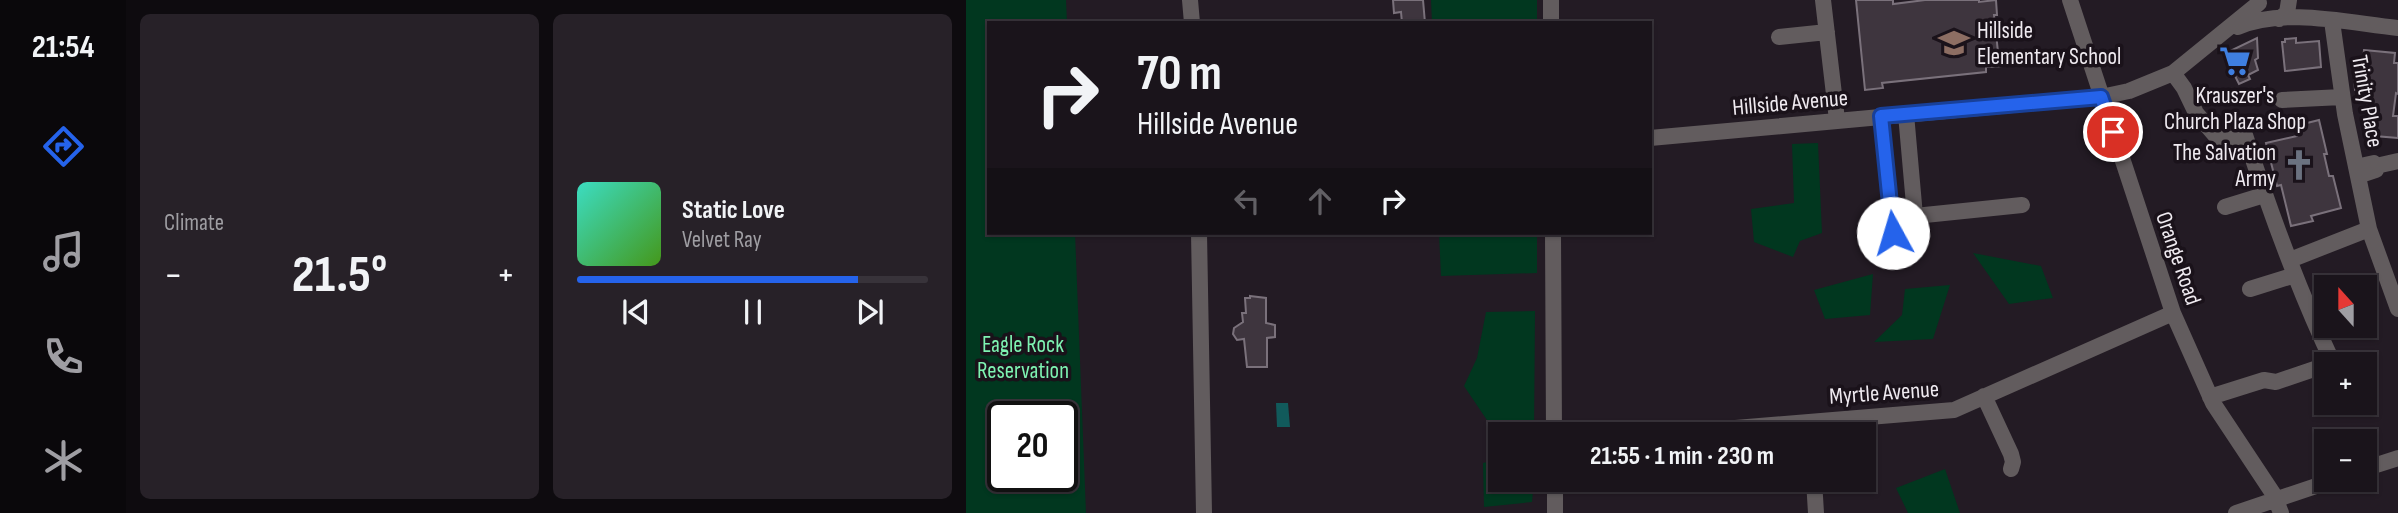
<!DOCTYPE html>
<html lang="en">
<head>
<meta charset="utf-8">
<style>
  body { margin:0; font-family:"Sofia Sans Condensed",sans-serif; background:#272128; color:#f1f3f6; height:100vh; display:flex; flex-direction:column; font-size:26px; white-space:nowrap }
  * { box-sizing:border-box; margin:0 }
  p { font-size:23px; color:#9f9ea3 }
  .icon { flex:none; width:38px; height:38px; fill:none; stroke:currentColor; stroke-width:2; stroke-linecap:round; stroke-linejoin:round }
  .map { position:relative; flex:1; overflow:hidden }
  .panel { display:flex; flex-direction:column; gap:14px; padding:14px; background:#0e0b0f; width:840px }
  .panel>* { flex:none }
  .guide { position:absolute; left:21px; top:21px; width:665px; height:214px; border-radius:0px; box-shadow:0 2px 5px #0004,0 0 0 2px #38333a; background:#1a141b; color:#f1f3f6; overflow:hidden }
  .needle { width:46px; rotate:339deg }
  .tools { position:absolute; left:1348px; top:275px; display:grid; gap:14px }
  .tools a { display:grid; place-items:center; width:63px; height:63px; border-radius:0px; background:#1a141b; box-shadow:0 2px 5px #0004,0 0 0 2px #38333a; font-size:35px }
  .speed { position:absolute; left:21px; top:401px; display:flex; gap:14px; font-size:35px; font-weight:700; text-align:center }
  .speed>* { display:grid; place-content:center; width:91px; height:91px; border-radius:50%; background:#1a141b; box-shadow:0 2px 5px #0004,0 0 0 2px #38333a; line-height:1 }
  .speed .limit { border:4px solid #111; border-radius:10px; background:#fff; color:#111 }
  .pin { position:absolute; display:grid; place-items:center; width:60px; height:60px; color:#fff; margin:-30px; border:4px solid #fff; border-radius:50%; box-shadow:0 2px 7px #0007 }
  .me { position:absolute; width:77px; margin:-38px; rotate:354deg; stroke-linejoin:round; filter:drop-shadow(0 0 5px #0008) }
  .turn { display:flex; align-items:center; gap:24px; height:147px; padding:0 35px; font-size:32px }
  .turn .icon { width:91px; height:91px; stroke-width:2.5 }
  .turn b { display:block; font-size:49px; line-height:60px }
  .lanes { display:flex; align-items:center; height:66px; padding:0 35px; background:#0003; justify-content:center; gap:35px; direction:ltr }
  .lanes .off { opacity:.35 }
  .big { font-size:52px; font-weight:700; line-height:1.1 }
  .panel .widget { flex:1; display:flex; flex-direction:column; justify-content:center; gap:10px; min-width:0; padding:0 24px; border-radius:10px; background:#272128 }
  .song { display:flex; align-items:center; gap:21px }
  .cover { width:84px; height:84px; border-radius:10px; background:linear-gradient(135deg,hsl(170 70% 55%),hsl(100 70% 35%)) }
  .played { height:7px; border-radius:4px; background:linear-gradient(90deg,#2563eb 80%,#38333a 80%) }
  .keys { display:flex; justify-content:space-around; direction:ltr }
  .heat { display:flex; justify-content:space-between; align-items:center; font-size:38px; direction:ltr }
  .panel .tiles { flex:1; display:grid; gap:14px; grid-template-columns:repeat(2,1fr) }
  .trip { position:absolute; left:522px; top:422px; width:388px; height:70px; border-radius:0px; background:#1a141b; box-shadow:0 2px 5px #0004,0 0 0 2px #38333a; font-weight:700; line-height:70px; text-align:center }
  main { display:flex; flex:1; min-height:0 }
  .menu { display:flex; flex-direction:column; width:126px; justify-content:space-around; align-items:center; background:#0a080b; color:#9f9ea3 }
  .menu .icon { width:49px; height:49px }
  .menu .active { color:#2563eb }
  .menu b { font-size:32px; color:#f1f3f6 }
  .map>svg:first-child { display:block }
</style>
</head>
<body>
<main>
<nav class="menu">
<b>21:54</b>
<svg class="icon active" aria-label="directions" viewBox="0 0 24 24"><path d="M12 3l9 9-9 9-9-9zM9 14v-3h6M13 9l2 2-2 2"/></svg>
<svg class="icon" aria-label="music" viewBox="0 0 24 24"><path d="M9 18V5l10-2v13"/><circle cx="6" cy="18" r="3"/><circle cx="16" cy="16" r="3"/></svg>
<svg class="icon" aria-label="phone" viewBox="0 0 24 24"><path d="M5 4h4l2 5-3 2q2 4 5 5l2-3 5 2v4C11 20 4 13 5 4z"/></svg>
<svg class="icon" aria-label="climate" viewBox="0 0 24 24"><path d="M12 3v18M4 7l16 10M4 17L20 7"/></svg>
</nav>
<section class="panel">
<div class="tiles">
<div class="widget"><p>Climate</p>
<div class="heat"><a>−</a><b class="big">21.5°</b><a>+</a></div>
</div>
<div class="widget">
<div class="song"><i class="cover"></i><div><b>Static Love</b><p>Velvet Ray</p></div></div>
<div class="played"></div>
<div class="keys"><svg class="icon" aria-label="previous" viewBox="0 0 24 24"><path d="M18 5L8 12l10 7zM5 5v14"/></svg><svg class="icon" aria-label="pause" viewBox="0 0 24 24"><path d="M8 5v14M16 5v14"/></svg><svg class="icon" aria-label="next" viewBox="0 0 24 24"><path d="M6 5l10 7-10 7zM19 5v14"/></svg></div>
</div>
</div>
</section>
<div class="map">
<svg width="1432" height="513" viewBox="0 0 1432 513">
  <rect width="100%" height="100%" fill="#231b24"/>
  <!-- green -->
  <path fill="#01371f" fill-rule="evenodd" d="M0,0H100L101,23H23V233H109L120,513H0ZM37,416H96V476H37Z
    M465,0H571V23H466Z
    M852,143L856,233L834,241L827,257L788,242L785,209L828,203L826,144Z
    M473,233H571V273L475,276Z
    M1007,253L1075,266L1087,298L1043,304Z
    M907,274L904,315L859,319L848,290Z
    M984,285L967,339L908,342L936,315L939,289Z
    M569,311L568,434L529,432L498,386L511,358L520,312Z
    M534,459V480H568L566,502L518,507L517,463Z
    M979,469L994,513H942L930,488Z"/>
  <!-- water -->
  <path fill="#115a5b" d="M310,403H322L324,427H311Z"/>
  <!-- building -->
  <path fill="#3e353e" stroke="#7a717b" stroke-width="2" d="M427,0H457L459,23H436L435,12L428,13Z
    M890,0H927V4L959,0H1013V2L1030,0L1031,15H1028L1032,52H1035L1037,66L1020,67V72L916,83L917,88L899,90Z
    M1291,38L1292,58L1289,60L1292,70L1282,75L1284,79L1273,84L1258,54Z
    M1330,38V43L1353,41L1355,67L1319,71L1316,42H1319V39Z
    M1398,50L1429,53L1428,63H1432V94L1430,93L1427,116H1432V138L1409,136L1410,133L1399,132L1402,99L1394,98L1395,91L1389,90L1388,74L1393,59H1397Z
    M1353,120L1361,154H1358L1363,176H1367L1375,208L1345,216L1347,221L1325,226L1315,185L1311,186L1300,143L1331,136L1329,126Z
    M284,296L300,298V323L309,325V337L301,338V367H281L278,339L271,340L267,334L268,328L277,322L276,313H280L279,298H284Z"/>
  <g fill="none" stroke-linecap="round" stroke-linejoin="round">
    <!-- minor -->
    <path stroke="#625c5e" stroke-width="16" d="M224,0L226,23
      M585,0V23
      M857,0L871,120
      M1104,0L1207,313L1247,403L1308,495L1315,513
      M1313,19L1321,13L1323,0
      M1366,21L1379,114L1403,229L1432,309
      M1272,27C1318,7 1383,23 1432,28
      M813,37L861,32
      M1207,73L1218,88L1230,113L1255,142L1279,135C1304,212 1332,289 1367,363L1364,364
      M1316,100L1376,97
      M940,114L949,216L1056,205
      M915,116L927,233
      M684,138L1135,97L1163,91L1207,73L1293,3
      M1410,166L1432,161
      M1390,167L1408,163L1410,170L1392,176
      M1259,207L1298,195
      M233,233L238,513
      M587,233L588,434
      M1324,260L1403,229
      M1284,289L1329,275
      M1018,396L1045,454L1047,462L1045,469
      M1244,397L1298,380L1310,382L1360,365
      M697,434L988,410L1207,313
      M1398,469L1432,458
      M589,480V513
      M848,480L850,513
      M1270,513L1368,480"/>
  </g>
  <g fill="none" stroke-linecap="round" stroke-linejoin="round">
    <defs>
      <path id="route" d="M927,233L915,116L1135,97L1147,132"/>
    </defs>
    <!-- route casing -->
    <use href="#route" stroke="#184099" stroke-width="18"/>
    <!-- route -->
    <use href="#route" stroke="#2563eb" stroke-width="12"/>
  </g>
  <!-- icons -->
  <defs>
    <symbol id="school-bare" viewBox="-9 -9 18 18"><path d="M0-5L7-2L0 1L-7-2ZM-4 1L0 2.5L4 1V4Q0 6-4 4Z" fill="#8d6e63" stroke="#1a121a" stroke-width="2.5" paint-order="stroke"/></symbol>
    <symbol id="supermarket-bare" viewBox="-9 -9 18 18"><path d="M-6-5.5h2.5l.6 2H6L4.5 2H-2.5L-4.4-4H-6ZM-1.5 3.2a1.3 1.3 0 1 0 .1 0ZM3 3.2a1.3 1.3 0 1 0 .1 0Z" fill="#3f7fe0" stroke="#1a121a" stroke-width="2.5" paint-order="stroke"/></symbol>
    <symbol id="church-bare" viewBox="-9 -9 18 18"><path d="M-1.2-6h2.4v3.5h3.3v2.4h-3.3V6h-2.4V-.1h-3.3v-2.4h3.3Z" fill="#6b7280" stroke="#1a121a" stroke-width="2.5" paint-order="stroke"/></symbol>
  </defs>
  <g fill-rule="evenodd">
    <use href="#school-bare" x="966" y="21" width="44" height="44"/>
    <use href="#supermarket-bare" x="1247" y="39" width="44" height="44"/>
    <use href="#church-bare" x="1311" y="143" width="44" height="44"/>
  </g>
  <g text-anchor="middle" stroke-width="7" stroke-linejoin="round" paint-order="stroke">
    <!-- poi labels -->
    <g font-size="23" fill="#efeaf0" stroke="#1a121a" text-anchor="start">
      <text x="1011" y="38">Hillside<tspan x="1011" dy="26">Elementary School</tspan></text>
      <text x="1269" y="103" text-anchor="middle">Krauszer's<tspan x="1269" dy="26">Church Plaza Shop</tspan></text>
      <text x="1310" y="160" text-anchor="end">The Salvation<tspan x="1310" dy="26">Army</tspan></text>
    </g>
    <!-- street labels -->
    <g font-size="23" fill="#efeaf0" stroke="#1a121a">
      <text transform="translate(1402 101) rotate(80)" y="8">Trinity Place</text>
      <text transform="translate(824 102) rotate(-5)" y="8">Hillside Avenue</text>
      <text transform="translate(1213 258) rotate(71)" y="8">Orange Road</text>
      <text transform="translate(918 392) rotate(-4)" y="8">Myrtle Avenue</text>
    </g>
    <!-- park labels -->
    <g font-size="23" fill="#7ef3b2" stroke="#1a121a">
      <text x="57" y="352">Eagle Rock<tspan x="57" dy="26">Reservation</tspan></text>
    </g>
  </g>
</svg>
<div class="tools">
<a><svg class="needle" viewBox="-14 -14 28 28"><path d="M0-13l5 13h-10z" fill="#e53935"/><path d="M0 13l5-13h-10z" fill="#9f9ea3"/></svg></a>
<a>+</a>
<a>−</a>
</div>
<div class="speed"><div class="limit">20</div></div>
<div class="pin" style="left:1147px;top:132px;background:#d93025"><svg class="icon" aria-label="arrive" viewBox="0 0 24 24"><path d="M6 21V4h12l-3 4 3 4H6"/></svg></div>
<svg class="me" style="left:927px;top:233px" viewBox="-20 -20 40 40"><circle r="19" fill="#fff"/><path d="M0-13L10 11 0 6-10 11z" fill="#2563eb"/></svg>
<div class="trip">21:55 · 1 min · 230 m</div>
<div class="guide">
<div class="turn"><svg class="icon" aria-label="right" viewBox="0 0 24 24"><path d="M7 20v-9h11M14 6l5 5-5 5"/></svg><div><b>70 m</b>Hillside Avenue</div></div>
<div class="lanes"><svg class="icon off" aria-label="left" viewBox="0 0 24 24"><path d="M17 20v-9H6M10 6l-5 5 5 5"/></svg><svg class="icon off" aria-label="ahead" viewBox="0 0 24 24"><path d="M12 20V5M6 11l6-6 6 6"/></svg><svg class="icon" aria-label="right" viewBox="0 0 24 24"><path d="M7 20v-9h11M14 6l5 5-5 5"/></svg></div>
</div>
</div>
</main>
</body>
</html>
